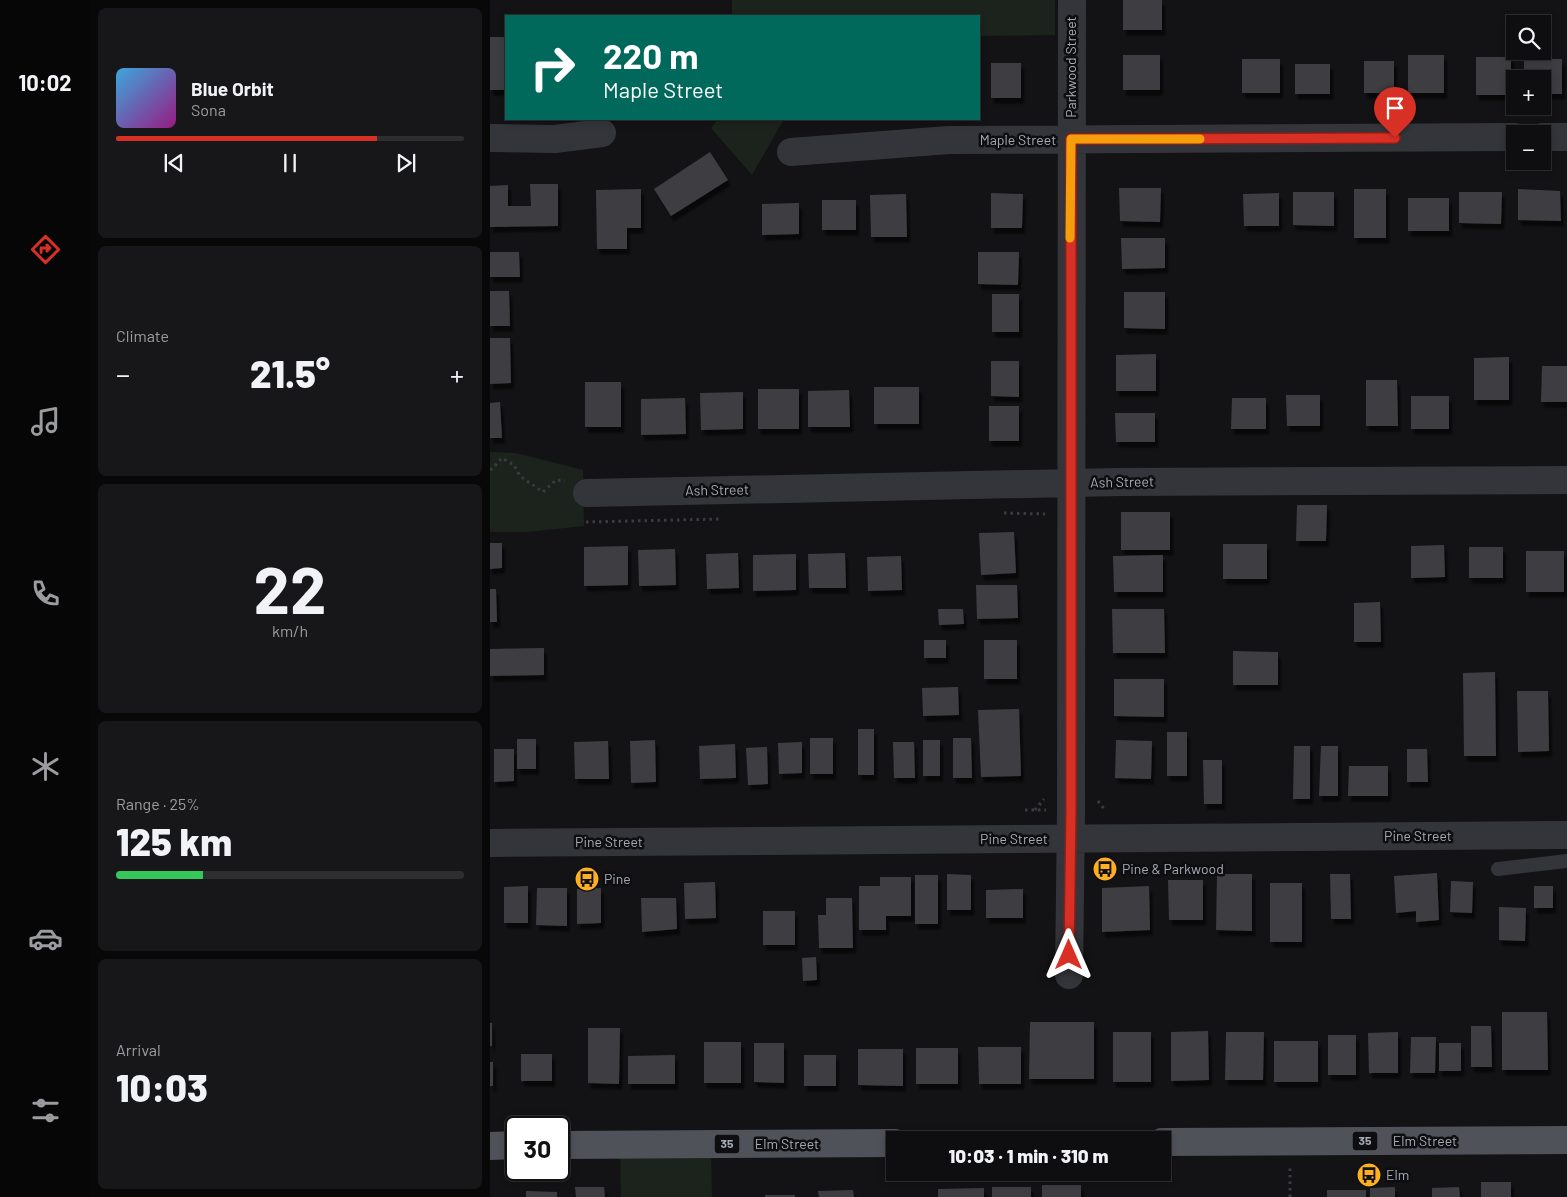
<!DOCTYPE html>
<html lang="en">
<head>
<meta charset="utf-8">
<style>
  body { margin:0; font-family:Barlow,sans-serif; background:#171719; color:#f1f3f6; height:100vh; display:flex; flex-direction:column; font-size:19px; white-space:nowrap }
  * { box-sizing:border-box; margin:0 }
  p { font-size:16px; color:#9b9c9f }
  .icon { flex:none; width:28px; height:28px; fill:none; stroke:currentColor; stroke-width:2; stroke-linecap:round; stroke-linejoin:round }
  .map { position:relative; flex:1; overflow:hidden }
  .side { display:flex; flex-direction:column; gap:8px; padding:8px; background:#080809; width:400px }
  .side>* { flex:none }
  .guide { position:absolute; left:15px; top:15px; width:475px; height:105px; border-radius:0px; box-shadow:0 2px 8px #0003,0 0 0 1px #2e2e30; background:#00695c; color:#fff; overflow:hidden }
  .fabs { position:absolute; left:1016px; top:15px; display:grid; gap:10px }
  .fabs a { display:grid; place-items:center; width:45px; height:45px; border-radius:0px; background:#0e0e10; box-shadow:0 2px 8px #0003,0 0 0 1px #2e2e30; font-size:25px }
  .speed { position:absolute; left:15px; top:1116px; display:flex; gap:10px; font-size:25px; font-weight:700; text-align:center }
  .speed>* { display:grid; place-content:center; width:65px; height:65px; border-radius:50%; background:#0e0e10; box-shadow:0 2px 8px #0003,0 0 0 1px #2e2e30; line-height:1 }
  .speed .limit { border:2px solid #111; border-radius:8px; background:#fff; color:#111 }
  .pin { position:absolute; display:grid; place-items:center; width:42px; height:42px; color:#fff; margin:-51px -21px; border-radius:50% 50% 50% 0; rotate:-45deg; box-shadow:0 0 5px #0007 }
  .pin .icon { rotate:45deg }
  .me { position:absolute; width:55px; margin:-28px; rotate:0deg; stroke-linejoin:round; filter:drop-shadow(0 0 4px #0008) }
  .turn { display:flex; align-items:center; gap:18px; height:105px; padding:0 15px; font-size:22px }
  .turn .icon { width:65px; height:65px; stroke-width:2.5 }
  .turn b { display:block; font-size:35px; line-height:42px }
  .big { font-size:38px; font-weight:800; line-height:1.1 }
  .side .card { flex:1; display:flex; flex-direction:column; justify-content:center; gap:8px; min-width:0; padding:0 18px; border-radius:8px; background:#171719 }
  .side .dial { align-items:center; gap:0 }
  .dial b { font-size:65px; line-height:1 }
  .song { display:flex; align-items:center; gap:15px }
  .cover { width:60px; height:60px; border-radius:8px; background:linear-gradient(135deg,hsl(200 70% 55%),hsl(310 70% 35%)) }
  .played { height:5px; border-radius:2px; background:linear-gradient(90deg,#d93025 75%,#2e2e30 75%) }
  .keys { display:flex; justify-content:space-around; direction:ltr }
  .heat { display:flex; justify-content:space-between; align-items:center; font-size:28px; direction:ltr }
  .charge { height:8px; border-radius:4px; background:linear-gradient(90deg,#34c759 25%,#2e2e30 0) }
  .trip { position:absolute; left:396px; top:1131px; width:285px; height:50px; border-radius:0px; background:#0e0e10; box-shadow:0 2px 8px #0003,0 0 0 1px #2e2e30; font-weight:800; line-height:50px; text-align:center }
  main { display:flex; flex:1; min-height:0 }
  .menu { display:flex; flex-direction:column; width:90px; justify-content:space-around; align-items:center; background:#060606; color:#9b9c9f }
  .menu .icon { width:35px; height:35px }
  .menu .selected { color:#d93025 }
  .menu b { font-size:22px; color:#f1f3f6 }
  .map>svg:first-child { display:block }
</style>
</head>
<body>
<main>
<nav class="menu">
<b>10:02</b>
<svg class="icon selected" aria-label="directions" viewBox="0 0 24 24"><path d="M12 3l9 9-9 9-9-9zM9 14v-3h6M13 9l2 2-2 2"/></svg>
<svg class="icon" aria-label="music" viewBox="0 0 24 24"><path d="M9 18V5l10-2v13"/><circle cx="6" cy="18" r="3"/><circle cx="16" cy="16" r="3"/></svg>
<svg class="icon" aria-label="phone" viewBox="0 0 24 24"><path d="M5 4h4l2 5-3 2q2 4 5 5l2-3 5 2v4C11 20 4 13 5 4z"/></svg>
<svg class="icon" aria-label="climate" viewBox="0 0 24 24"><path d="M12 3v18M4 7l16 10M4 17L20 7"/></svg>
<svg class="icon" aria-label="car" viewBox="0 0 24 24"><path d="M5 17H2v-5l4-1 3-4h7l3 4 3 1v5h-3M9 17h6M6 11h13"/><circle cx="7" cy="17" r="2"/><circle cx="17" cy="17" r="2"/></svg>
<svg class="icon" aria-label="filters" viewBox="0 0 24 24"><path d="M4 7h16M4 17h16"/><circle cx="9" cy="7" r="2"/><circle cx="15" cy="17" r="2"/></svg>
</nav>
<section class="side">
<div class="card">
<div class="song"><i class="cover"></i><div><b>Blue Orbit</b><p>Sona</p></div></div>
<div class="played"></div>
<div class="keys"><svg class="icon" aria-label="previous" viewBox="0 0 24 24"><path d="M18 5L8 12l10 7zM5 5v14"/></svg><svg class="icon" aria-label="pause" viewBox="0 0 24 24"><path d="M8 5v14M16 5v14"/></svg><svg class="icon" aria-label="next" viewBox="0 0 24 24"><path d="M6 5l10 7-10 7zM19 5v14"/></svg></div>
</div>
<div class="card"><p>Climate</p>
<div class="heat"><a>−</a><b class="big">21.5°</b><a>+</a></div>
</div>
<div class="card dial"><b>22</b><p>km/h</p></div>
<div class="card"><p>Range · 25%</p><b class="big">125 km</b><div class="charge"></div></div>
<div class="card"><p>Arrival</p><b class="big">10:03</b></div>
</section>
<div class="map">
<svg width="1077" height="1197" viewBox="0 0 1077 1197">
  <defs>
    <filter id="shadow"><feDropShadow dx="3" dy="5.5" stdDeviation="1" flood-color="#0009"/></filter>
  </defs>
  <rect width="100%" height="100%" fill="#131315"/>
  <!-- green -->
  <path fill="#1b231c" d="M242,0H565V35L489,36V16H242Z
    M228,119H294L262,175L221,128Z
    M0,452L26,453L93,470L94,526L37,532H0Z
    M130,1147H221L222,1197H131Z"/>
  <!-- building -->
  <path fill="#3d3e42" filter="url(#shadow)" d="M633,0H672V30H633Z
    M0,37H16V90H0Z
    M633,55H670V90H633Z
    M918,55H954V93H918Z
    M986,57H1021V95H986Z
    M752,59H790V93H752Z
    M1034,59H1072V94H1052V79H1034Z
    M874,61H904V93H874Z
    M501,63H531V98H501Z
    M805,64H840V94H805Z
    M220,152L238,180L181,216L164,189Z
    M40,184H68V226L0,227V186L18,185V206H41Z
    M629,188H671L670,222L630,221Z
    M151,189V228H137V249H107L106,190Z
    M864,189H896V238H864Z
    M1028,189L1070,191L1071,221L1028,220Z
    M803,192H844V226L803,225Z
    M969,192H1012L1011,224L969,223Z
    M501,193L533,194L532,228H501Z
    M789,193V226H754L753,194Z
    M416,194L417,237H381L380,195Z
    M918,198H959V231H918Z
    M332,200H366V230H332Z
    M309,203V234L272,235V204Z
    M631,238H675V268L632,269Z
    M0,252H29L30,277H0Z
    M488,252H529L528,285L488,284Z
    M0,291H19L20,326H0Z
    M634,292H675V329L634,328Z
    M502,294H529V332H502Z
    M0,338H20L21,383L0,384Z
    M666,354V391H626V355Z
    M1019,357V400H984V358Z
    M501,361H529V397L501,396Z
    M1052,366H1077V402H1051Z
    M876,380H907L908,426H876Z
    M95,382H131V427H95Z
    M384,387H429V424H384Z
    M268,389H309V429H268Z
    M359,390L360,427H318V391Z
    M253,392V429L211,430L210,393Z
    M796,395H830V426H797Z
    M921,396H959V429H921Z
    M195,398L196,434L151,435V399Z
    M742,398H776V429H741Z
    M10,402L12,438H0V403Z
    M499,406H529V441H499Z
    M625,413H665V442H626Z
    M807,505H837L836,541H806Z
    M631,512H680V550H631Z
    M524,532L526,573L491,575L489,533Z
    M0,543H12V568L0,569Z
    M733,544H777V579H733Z
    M954,545L955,577L921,578V546Z
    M138,546V585L94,586V547Z
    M979,547H1013V578H979Z
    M185,549L186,585L149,586L148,550Z
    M1036,551H1074V592H1036Z
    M248,553L249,588L217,589L216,554Z
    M355,553L356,588H319L318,554Z
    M306,554V590L263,591V555Z
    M673,555V592H624L623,556Z
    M411,556L412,590L378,591L377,557Z
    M486,585H527L528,618L487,619Z
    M0,589H6L7,622H0Z
    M890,602L891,642H864V603Z
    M448,609H473L474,624L449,625Z
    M622,609H674L675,653H623Z
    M434,640H456V658H434Z
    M494,640H527V679H494Z
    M54,648V675L0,676V649Z
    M743,651L788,652V685H743Z
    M1005,672L1006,756H974L973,673Z
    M624,679H674V717L624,716Z
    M468,687L469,715L433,716L432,688Z
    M1027,691H1058L1059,751L1028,752Z
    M529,709L531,776L491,777L488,710Z
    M368,729H384V775H368Z
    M677,732H697V776H677Z
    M320,738H343V774H320Z
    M463,738H481L482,778H463Z
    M27,739H46V769H27Z
    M165,740L166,782L141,783L140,741Z
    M433,740H450V776H433Z
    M626,740L662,741L661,779L625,778Z
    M118,741L119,779H85L84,742Z
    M312,742V773L289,774L288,743Z
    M403,742H424L425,778H404Z
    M245,744L246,778L210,779L209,746Z
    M804,746H820V799H803Z
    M831,746H848V796H829Z
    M277,747L278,784L258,785L256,748Z
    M4,749H24V781L4,782Z
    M917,749H937L938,782H917Z
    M713,760H732V804H714Z
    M859,766H898V796H858Z
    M947,873L949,920L926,922V911L906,913L904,876Z
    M457,874L481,875V910H457Z
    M727,874H762V931L726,930Z
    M840,874H860L861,919H841Z
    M425,875H448V924H425Z
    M390,877H421V916H396V930H369V886H390Z
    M678,880H713V920H679Z
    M961,881L983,882L982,913L960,912Z
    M225,882L226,918L195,919L194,883Z
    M780,883H812V942H780Z
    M38,886V923H14V887Z
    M659,886L660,930L612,932V888Z
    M1044,886H1063V908H1044Z
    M47,888H77V926L46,925Z
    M111,888V923L87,924V889Z
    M533,889V918H496V890Z
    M151,898H186L187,929L152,932Z
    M336,898H362L363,948H329L328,915H336Z
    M1009,907L1036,908L1035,941L1009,940Z
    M273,911H305V945H273Z
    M326,957L327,980L313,981L312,958Z
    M1012,1012H1057L1058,1070H1012Z
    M540,1022H604V1079H539Z
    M0,1023H2V1046H0Z
    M981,1026H1001L1002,1067H981Z
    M98,1028H130L129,1084L98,1083Z
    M718,1031L719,1080L681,1081V1032Z
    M623,1032H661V1082H623Z
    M736,1032H774L773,1080H735Z
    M908,1032V1073H879L878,1033Z
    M838,1035H866V1075H838Z
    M921,1037H946L945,1073H920Z
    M784,1041H828V1082H784Z
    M214,1042H251V1083H214Z
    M264,1043H294V1083L264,1082Z
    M949,1043H971V1071H949Z
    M488,1047H531V1084H489Z
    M426,1048H468V1084H426Z
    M368,1049H413V1086L368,1085Z
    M31,1054H62V1081H31Z
    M185,1055V1084H138V1056Z
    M314,1055H346V1086H314Z
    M0,1062H3V1086H0Z
    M991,1182H1021V1197H991Z
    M552,1185H591V1197H552Z
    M85,1187H114L115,1197H86Z
    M502,1187H541V1197H502Z
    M905,1187V1197H880V1188Z
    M969,1187L970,1197H942V1188Z
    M494,1188V1197H448V1189Z
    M363,1190L364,1197H329L328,1191Z
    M837,1190H876V1197H837Z
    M36,1191L67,1192V1197H36Z
    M275,1195H305V1197H275Z"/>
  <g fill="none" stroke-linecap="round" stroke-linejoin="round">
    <!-- path -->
    <path stroke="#3a3c41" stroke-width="3" stroke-dasharray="2.5 4" stroke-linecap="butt" d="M0,469H2L12,458L24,465L30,476L53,492L66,480L75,481
      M514,513L555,514
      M96,522L230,519
      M608,801L615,810
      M535,810H556
      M545,810L554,799
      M800,1197V1168"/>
    <!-- lane -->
    <path stroke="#34353a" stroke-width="14" d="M1008,869L1077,861"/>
    <!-- street -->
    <path stroke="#34353a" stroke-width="28" d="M1052,137H1077
      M0,138L65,139L112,133
      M301,152L459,140L1025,137
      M97,493L629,482L1077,480
      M0,843L1077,835
      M579,975L581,810L582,0"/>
    <!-- primary -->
    <path stroke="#505259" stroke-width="28" d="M672,1142L1077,1140
      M69,1145L405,1143
      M0,1146L26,1145"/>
  </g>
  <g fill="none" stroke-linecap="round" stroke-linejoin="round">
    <defs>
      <path id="route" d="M579,955L581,810V139L905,138"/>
    </defs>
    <!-- route casing -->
    <use href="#route" stroke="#8d1f18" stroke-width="12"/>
    <!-- route -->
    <use href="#route" stroke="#d93025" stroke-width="9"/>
    <!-- slow -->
    <path stroke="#f59e0b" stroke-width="9" d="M580,238L581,139H710"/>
  </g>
  <!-- icons -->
  <defs>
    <symbol id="bus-disc" viewBox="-11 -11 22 22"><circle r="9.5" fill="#feaf22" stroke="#0e0e10"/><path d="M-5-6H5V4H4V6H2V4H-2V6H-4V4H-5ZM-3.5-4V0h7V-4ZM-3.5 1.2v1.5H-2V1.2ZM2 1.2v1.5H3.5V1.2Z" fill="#111"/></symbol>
  </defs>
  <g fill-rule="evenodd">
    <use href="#bus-disc" x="601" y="855" width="28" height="28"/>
    <use href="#bus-disc" x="83" y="865" width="28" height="28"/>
    <use href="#bus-disc" x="865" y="1161" width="28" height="28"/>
  </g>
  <g text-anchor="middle" stroke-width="5" stroke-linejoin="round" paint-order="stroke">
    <!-- shield labels -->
    <g fill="#0e0e10" stroke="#777b84" stroke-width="1">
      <rect x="862.5" y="1131.5" width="25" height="19" rx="4"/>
      <rect x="224.5" y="1134.5" width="25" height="19" rx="4"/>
    </g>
    <g font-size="12" font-weight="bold" fill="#a4aab6">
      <text x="875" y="1145">35</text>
      <text x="237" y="1148">35</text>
    </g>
    <!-- street labels -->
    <g font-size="14" fill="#a4aab6" stroke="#0e0e10">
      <text transform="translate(581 67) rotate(-90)" y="5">Parkwood Street</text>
      <text x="528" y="145">Maple Street</text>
      <text transform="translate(632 482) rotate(-1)" y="5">Ash Street</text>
      <text transform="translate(227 490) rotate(-1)" y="5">Ash Street</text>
      <text x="928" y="841">Pine Street</text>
      <text x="524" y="844">Pine Street</text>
      <text x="119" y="847">Pine Street</text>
      <text x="935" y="1146">Elm Street</text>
      <text x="297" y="1149">Elm Street</text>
    </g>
    <!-- poi labels -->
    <g font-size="14" fill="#a4aab6" stroke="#0e0e10" text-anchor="start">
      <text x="632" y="874">Pine &amp; Parkwood</text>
      <text x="114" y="884">Pine</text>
      <text x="896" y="1180">Elm</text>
    </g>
  </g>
</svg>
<div class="fabs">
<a><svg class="icon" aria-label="search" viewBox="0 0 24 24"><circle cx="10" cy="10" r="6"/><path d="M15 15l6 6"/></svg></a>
<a>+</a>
<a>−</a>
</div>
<div class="speed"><div class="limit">30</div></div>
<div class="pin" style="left:905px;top:138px;background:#d93025"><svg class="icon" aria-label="arrive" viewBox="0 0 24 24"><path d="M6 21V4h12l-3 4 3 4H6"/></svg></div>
<svg class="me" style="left:579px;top:955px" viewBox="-20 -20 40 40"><path d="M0-17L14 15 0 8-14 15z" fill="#d93025" stroke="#fff" stroke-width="4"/></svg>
<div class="trip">10:03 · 1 min · 310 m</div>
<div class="guide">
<div class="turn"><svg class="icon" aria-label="right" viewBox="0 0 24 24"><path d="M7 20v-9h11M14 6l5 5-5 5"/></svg><div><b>220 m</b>Maple Street</div></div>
</div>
</div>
</main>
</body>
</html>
